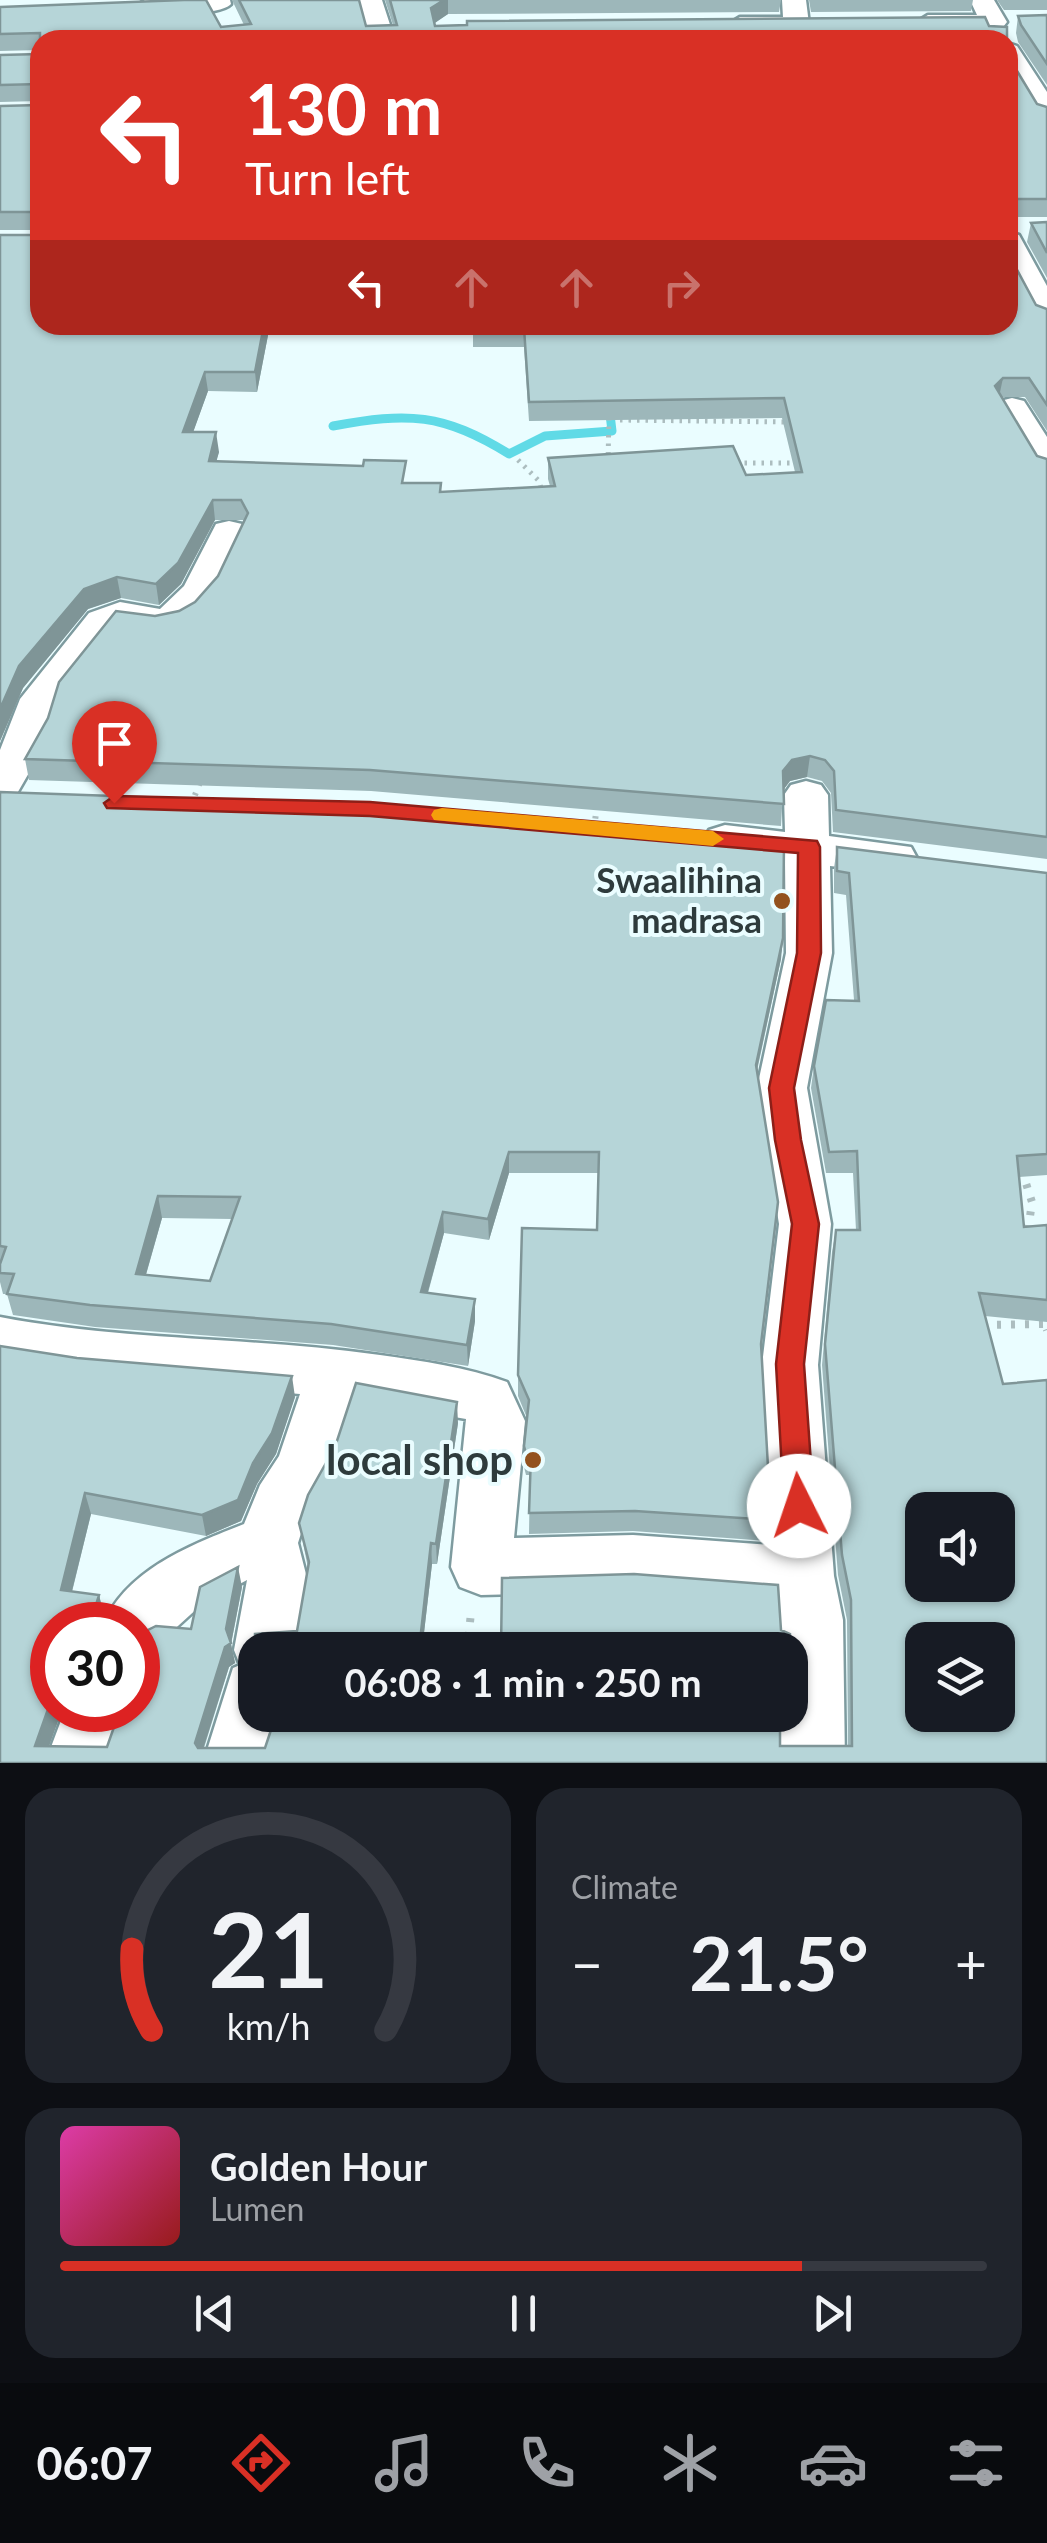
<!DOCTYPE html>
<html lang="en">
<head>
<meta charset="utf-8">
<style>
  body { margin:0; font-family:Lato,sans-serif; background:#20242c; color:#f1f3f6; height:100vh; display:flex; flex-direction:column; font-size:38px; white-space:nowrap }
  * { box-sizing:border-box; margin:0 }
  p { font-size:32px; color:#9ea1a6 }
  .icon { flex:none; width:55px; height:55px; fill:none; stroke:currentColor; stroke-width:2; stroke-linecap:round; stroke-linejoin:round }
  .map { position:relative; height:1763px; overflow:hidden }
  .sheet { display:flex; flex-direction:column; gap:25px; padding:25px; background:#0d0f14; flex:1 }
  .sheet>* { flex:none }
  .top-card { position:absolute; left:30px; top:30px; width:988px; height:305px; border-radius:30px; box-shadow:0 2px 8px #0004; background:#d93025; color:#fff; overflow:hidden }
  .tools { position:absolute; left:905px; top:1492px; display:grid; gap:20px }
  .tools a { display:grid; place-items:center; width:110px; height:110px; border-radius:20px; background:#171b24; box-shadow:0 2px 8px #0004; font-size:50px }
  .speed { position:absolute; left:30px; top:1602px; display:flex; gap:20px; font-size:50px; font-weight:700; text-align:center }
  .speed>* { display:grid; place-content:center; width:130px; height:130px; border-radius:50%; background:#171b24; box-shadow:0 2px 8px #0004; line-height:1 }
  .speed .limit { border:15px solid #d22; background:#fff; color:#111 }
  .pin { position:absolute; display:grid; place-items:center; width:85px; height:85px; color:#fff; margin:-102px -42px; border-radius:50% 50% 50% 0; rotate:-45deg; box-shadow:0 0 10px #0007 }
  .pin .icon { rotate:45deg }
  .me { position:absolute; width:110px; margin:-55px; rotate:356deg; stroke-linejoin:round; filter:drop-shadow(0 0 8px #0008) }
  .turn { display:flex; align-items:center; gap:35px; height:210px; padding:0 50px; font-size:45px }
  .turn .icon { width:130px; height:130px; stroke-width:2.5 }
  .turn b { display:block; font-size:70px; line-height:85px }
  .lanes { display:flex; align-items:center; height:95px; padding:0 50px; background:#0003; justify-content:center; gap:50px; direction:ltr }
  .lanes .off { opacity:.35 }
  .big { font-size:75px; font-weight:700; line-height:1.1 }
  .sheet .tile { flex:1; display:flex; flex-direction:column; justify-content:center; gap:15px; min-width:0; padding:0 35px; border-radius:30px; background:#20242c }
  .sheet .dial { align-items:center; gap:0 }
  .dial svg { height:260px; overflow:visible; fill:none; stroke:#363941; stroke-width:7; stroke-linecap:round; text-anchor:middle }
  .dial text { fill:#f1f3f6; stroke:none }
  .song { display:flex; align-items:center; gap:30px }
  .cover { width:120px; height:120px; border-radius:15px; background:linear-gradient(135deg,hsl(320 70% 55%),hsl(0 70% 35%)) }
  .played { height:10px; border-radius:5px; background:linear-gradient(90deg,#d93025 80%,#363941 80%) }
  .keys { display:flex; justify-content:space-around; direction:ltr }
  .heat { display:flex; justify-content:space-between; align-items:center; font-size:55px; direction:ltr }
  .sheet .tiles { flex:1; display:grid; gap:25px; grid-template-columns:1fr 1fr }
  .tile:last-child { grid-column:span 2 }
  .trip { position:absolute; left:238px; top:1632px; width:570px; height:100px; border-radius:30px; background:#171b24; box-shadow:0 2px 8px #0004; font-weight:700; line-height:100px; text-align:center }
  .tab-bar { display:flex; height:160px; justify-content:space-around; align-items:center; background:#090b0e; color:#9ea1a6 }
  .tab-bar .icon { width:70px; height:70px }
  .tab-bar .active { color:#d93025 }
  .tab-bar b { font-size:45px; color:#f1f3f6 }
  .map>svg:first-child { display:block }
</style>
</head>
<body>
<div class="map">
<svg width="1047" height="1763" viewBox="0 0 1047 1763">
  <rect width="100%" height="100%" fill="#eafdff"/>
  <g fill="none" stroke-linecap="round" stroke-linejoin="round">
    <!-- stream -->
    <path stroke="#60dae6" stroke-width="9" d="M333,426C408,412 443,413 509,454L545,436L612,431L609,406"/>
    <defs>
      <path id="street" d="M145,0H230L231,4C220,16 146,19 135,7Z
        M358,0H382L395,40H369Z
        M782,0H806L809,24L805,29L740,33L727,25L740,17H783Z
        M970,0H994L1007,22L1003,27L928,31L915,23L928,15H977Z
        M1008,43L1017,46L1047,92V122L1037,120L1008,71Z
        M1008,232L1019,235L1047,286V326L1036,323L1008,270Z
        M1012,398L1024,401L1047,437V476L1034,473L995,408L1000,401Z
        M229,521L242,524L247,532C230,569 212,628 164,633C148,635 132,623 117,629L60,701L49,738L15,797L0,801V750L20,699L89,613L120,602L160,609L184,586L216,524Z
        M806,781L821,785L828,795L829,836L911,847L917,858L911,869L895,873L830,866L832,953L807,1088L831,1224L818,1365L834,1576L843,1620L845,1763H779L780,1715H790V1650H781L778,1602L633,1591L481,1595L460,1587L451,1567L466,1419L355,1400L334,1467L307,1514L298,1543L308,1582L296,1650H255V1715H281L269,1763H203L233,1668L240,1665L234,1650L247,1580L201,1605L156,1646L138,1653V1625H103C127,1569 191,1545 244,1524L260,1485L279,1456L300,1394L83,1376L0,1363V1317C125,1341 254,1337 380,1355C423,1361 466,1367 507,1382L525,1421L514,1538L633,1535L772,1545L762,1365L779,1224L757,1088L786,953L785,861L709,850L703,840L709,830L725,825L785,832L784,795L791,785Z
        M65,1710H129L111,1763H45Z"/>
    </defs>
    <!-- street casing -->
    <use href="#street" stroke="#7e9b9f" stroke-width="5"/>
    <!-- path-far3 -->
    <path stroke="#acbdbf" stroke-width="4" stroke-dasharray="1 5" stroke-linecap="butt" d="M40,99L36,112L40,115"/>
    <!-- path-far2 -->
    <path stroke="#acbdbf" stroke-width="5" stroke-dasharray="2.5 6" stroke-linecap="butt" d="M620,420L787,422
      M518,460L539,481L543,495
      M608,463L609,415
      M736,463H799"/>
    <!-- path-far1 -->
    <path stroke="#acbdbf" stroke-width="6" stroke-dasharray="2.5 8" stroke-linecap="butt" d="M191,805L201,780
      M594,829L597,805"/>
    <!-- path -->
    <path stroke="#acbdbf" stroke-width="8" stroke-dasharray="4 10" stroke-linecap="butt" d="M1022,1171L1032,1202L1028,1231
      M1041,1316L1047,1330
      M983,1325L1046,1324
      M467,1650L471,1613"/>
    <!-- street -->
    <use href="#street" fill="#fff" fill-rule="evenodd"/>
  </g>
  <!-- wall -->
  <path fill="#9db7ba" fill-rule="evenodd" d="M232,0H359L366,26L393,25L385,0H781L779,12L448,14L434,23L435,26L985,17L40,325H270L257,392L208,391L193,432L219,452L216,461L406,483L442,492L550,486L548,479V458L746,475L795,472L782,418L529,421L524,347H473V325L1008,56L1037,104L1047,107V217H1008V253L1036,305L1047,309V431L1025,397H1002L1037,456L1047,459V859L833,832L831,793L822,781L807,777L790,781L783,790L781,826L371,791L29,780L25,759L155,616L179,611L195,602L218,576L244,522L243,520H215L181,584L159,605L121,598L88,609L23,688L0,741V235H40V230H0V106L40,105V101L0,102V55L40,54V50L0,51V7L221,27L244,25Z
    M809,0H973L971,11L811,12Z
    M997,0H1047V10H1004Z
    M1047,15V85L1018,42L1016,33L1018,16Z
    M1047,222V278L1027,242L1031,223Z
    M0,792L781,959L757,1071L761,1344L771,1520L768,1541L633,1531L529,1534L530,1475H526L524,1467L527,1418L518,1396V1375L597,1230L598,1173H509L489,1240L444,1233L428,1293L475,1299V1321L468,1366L333,1345L95,1327L13,1315L7,1294H3L0,1282ZM162,1218L232,1219L210,1281L146,1275Z
    M837,847L1047,873V1175L1019,1177L1024,1227L1047,1225V1322L985,1316L1047,1763H0V1346L295,1397L276,1454L257,1484L241,1521L206,1536L91,1514L72,1592L99,1595L102,1608L52,1625V1710H62L49,1746L107,1747L191,1629L242,1587L231,1644L235,1663L229,1667L204,1748L848,1746L847,1620L838,1575L822,1365L832,1252L836,1230H856L853,1173H826L811,1088L814,1066L854,1000L846,895L834,893V868Z
    M458,1423L437,1564H432L422,1650H255L297,1631L308,1568L299,1523Z"/>
  <!-- shaded-wall -->
  <path fill="#7f9597" d="M444,0H448V14L432,25L431,8Z
    M264,325H270L257,392L255,372Z
    M205,372L208,391L186,452L183,432Z
    M1003,378L999,397L995,386Z
    M216,432L219,452L211,481L209,461Z
    M213,500L215,520L181,584L159,605L156,584Z
    M117,577L121,598L88,609L23,688L0,741V709L19,666L84,589Z
    M810,756L807,777L790,781L781,793L783,771L792,760Z
    M783,938L781,959L753,1087L756,1065Z
    M509,1152V1173L489,1240L488,1219Z
    M158,1196L162,1218L140,1295L136,1274Z
    M443,1212L444,1233L422,1313L421,1292Z
    M475,1299V1321L468,1366L467,1345Z
    M292,1376L295,1397L276,1454L257,1484L241,1521L206,1536L202,1515L253,1463Z
    M457,1402L458,1423L437,1564L436,1544Z
    M85,1493L91,1514L67,1611L61,1590Z
    M431,1543L432,1564L422,1650H419Z
    M238,1567L242,1587L231,1644L235,1663L229,1667L199,1762L195,1743L225,1647L226,1629Z
    M99,1595L104,1615L95,1608Z
    M112,1609L116,1625L107,1623Z
    M52,1698V1710H62L43,1763L35,1746Z"/>
  <!-- building -->
  <path fill="#b6d5d8" stroke="#7f9597" stroke-width="2.5" fill-rule="evenodd" d="M184,0H206L221,27L251,24L239,0H359L366,26L397,25L390,0H444L431,8L435,26L467,25V21L985,17L989,26L1007,27V40H40V325H264L255,372H205L183,432H216L209,461L363,466L364,460L406,461L402,483H441L440,492L555,486L548,458L733,446L746,475L802,472L784,398L529,402L524,328L472,327L473,325H1008V56L1037,104L1047,107V199H1008V253L1036,305L1047,309V405L1029,378H1003L995,386L1037,456L1047,459V837L836,810L834,771L825,760L810,756L792,760L783,771L784,804L370,770L25,759L48,718L59,682L116,611L155,616L179,611L195,602L218,576L248,513L241,500H213L178,563L156,584L117,577L84,589L19,666L0,709V235H40V212H0V106L40,105V84L0,85V55L40,54V33L0,34V7Z
    M1047,15V64L1021,25L1018,16Z
    M1047,222V253L1031,223Z
    M0,792L369,805L784,842L783,938L756,1065L778,1202L761,1344L771,1520L635,1511L529,1513L531,1454H526L524,1446L529,1400L518,1375L522,1228L597,1230L599,1152H509L488,1219L443,1212L421,1292L475,1299L467,1345L331,1324L90,1305L7,1294L14,1274L0,1273V1264L6,1247L0,1246ZM158,1196L240,1197L210,1281L136,1274Z
    M837,847L1047,873V1154L1017,1156L1024,1227L1047,1225V1300L979,1293L1003,1384L1047,1380V1763H0V1346L77,1358L292,1376L272,1433L253,1463L238,1500L202,1515L85,1493L61,1590L99,1595L95,1608L112,1609L107,1623L129,1625H52V1698L35,1746L107,1747L120,1710H138V1635L156,1626L191,1629L200,1587L238,1567L226,1629L231,1643L225,1647L195,1743L198,1748H265L276,1715H780V1746H852L851,1600L842,1555L825,1344L836,1230H860L857,1151L829,1152L814,1066L826,1000L859,1001L849,873L837,871ZM922,1510H998V1585H922ZM922,1640H998V1715H922Z
    M356,1383L457,1402L436,1544L431,1543L419,1650H255V1634L297,1631L309,1562L299,1523L308,1495L335,1447Z
    M634,1574L778,1585L781,1630L790,1634V1650H501L502,1578Z"/>
  <!-- route -->
  <path fill="#d93025" stroke="#8d1f18" stroke-width="2.5" d="M114,796L370,802L817,841L820,847L821,953L794,1088L801,1140L819,1224L804,1364L814,1506L810,1515L799,1519L789,1515L784,1506L776,1364L792,1224L775,1140L769,1088L797,953L798,853L370,816L107,808L104,803Z"/>
  <!-- slow -->
  <path fill="#f59e0b" d="M442,808L713,831L724,839L713,846L434,820L431,815L434,810Z"/>
  <!-- markers -->
  <g fill="#93521e" stroke="#eafdff" stroke-width="4">
    <circle cx="782" cy="901" r="10"/>
    <circle cx="533" cy="1460" r="10"/>
  </g>
  <g text-anchor="middle" stroke-width="8" stroke-linejoin="round" paint-order="stroke">
    <!-- poi labels -->
    <g font-size="35" font-weight="bold" fill="#2e3b3c" stroke="#eafdff" text-anchor="end">
      <text x="762" y="893">Swaalihina<tspan x="762" dy="40">madrasa</tspan></text>
    </g>
    <!-- near-poi labels -->
    <g font-size="42" font-weight="bold" fill="#2e3b3c" stroke="#eafdff" text-anchor="end">
      <text x="513" y="1475">local shop</text>
    </g>
  </g>
</svg>
<div class="tools">
<a><svg class="icon" aria-label="sound" viewBox="0 0 24 24"><path d="M4 9h4l5-4v14l-5-4H4zM17 9q2 3 0 6"/></svg></a>
<a><svg class="icon" aria-label="layers" viewBox="0 0 24 24"><path d="M12 4l9 5-9 5-9-5zM3 14l9 5 9-5"/></svg></a>
</div>
<div class="speed"><div class="limit">30</div></div>
<div class="pin" style="left:114px;top:803px;background:#d93025"><svg class="icon" aria-label="arrive" viewBox="0 0 24 24"><path d="M6 21V4h12l-3 4 3 4H6"/></svg></div>
<svg class="me" style="left:799px;top:1506px" viewBox="-20 -20 40 40"><circle r="19" fill="#fff"/><path d="M0-13L10 11 0 6-10 11z" fill="#d93025"/></svg>
<div class="trip">06:08 · 1 min · 250 m</div>
<div class="top-card">
<div class="turn"><svg class="icon" aria-label="left" viewBox="0 0 24 24"><path d="M17 20v-9H6M10 6l-5 5 5 5"/></svg><div><b>130 m</b>Turn left</div></div>
<div class="lanes"><svg class="icon" aria-label="left" viewBox="0 0 24 24"><path d="M17 20v-9H6M10 6l-5 5 5 5"/></svg><svg class="icon off" aria-label="ahead" viewBox="0 0 24 24"><path d="M12 20V5M6 11l6-6 6 6"/></svg><svg class="icon off" aria-label="ahead" viewBox="0 0 24 24"><path d="M12 20V5M6 11l6-6 6 6"/></svg><svg class="icon off" aria-label="right" viewBox="0 0 24 24"><path d="M7 20v-9h11M14 6l5 5-5 5"/></svg></div>
</div>
</div>
<section class="sheet">
<div class="tiles">
<div class="tile dial"><svg viewBox="0 0 100 80">
<path d="M14 69A42 42 0 1 1 86 69"/>
<path d="M14 69A42 42 0 0 1 8 44" stroke="#d93025"/>
<text x="50" y="56" font-size="32" font-weight="700">21</text>
<text x="50" y="72" font-size="11">km/h</text>
</svg></div>
<div class="tile"><p>Climate</p>
<div class="heat"><a>−</a><b class="big">21.5°</b><a>+</a></div>
</div>
<div class="tile">
<div class="song"><i class="cover"></i><div><b>Golden Hour</b><p>Lumen</p></div></div>
<div class="played"></div>
<div class="keys"><svg class="icon" aria-label="previous" viewBox="0 0 24 24"><path d="M18 5L8 12l10 7zM5 5v14"/></svg><svg class="icon" aria-label="pause" viewBox="0 0 24 24"><path d="M8 5v14M16 5v14"/></svg><svg class="icon" aria-label="next" viewBox="0 0 24 24"><path d="M6 5l10 7-10 7zM19 5v14"/></svg></div>
</div>
</div>
</section>
<nav class="tab-bar">
<b>06:07</b>
<svg class="icon active" aria-label="directions" viewBox="0 0 24 24"><path d="M12 3l9 9-9 9-9-9zM9 14v-3h6M13 9l2 2-2 2"/></svg>
<svg class="icon" aria-label="music" viewBox="0 0 24 24"><path d="M9 18V5l10-2v13"/><circle cx="6" cy="18" r="3"/><circle cx="16" cy="16" r="3"/></svg>
<svg class="icon" aria-label="phone" viewBox="0 0 24 24"><path d="M5 4h4l2 5-3 2q2 4 5 5l2-3 5 2v4C11 20 4 13 5 4z"/></svg>
<svg class="icon" aria-label="climate" viewBox="0 0 24 24"><path d="M12 3v18M4 7l16 10M4 17L20 7"/></svg>
<svg class="icon" aria-label="car" viewBox="0 0 24 24"><path d="M5 17H2v-5l4-1 3-4h7l3 4 3 1v5h-3M9 17h6M6 11h13"/><circle cx="7" cy="17" r="2"/><circle cx="17" cy="17" r="2"/></svg>
<svg class="icon" aria-label="filters" viewBox="0 0 24 24"><path d="M4 7h16M4 17h16"/><circle cx="9" cy="7" r="2"/><circle cx="15" cy="17" r="2"/></svg>
</nav>
</body>
</html>
